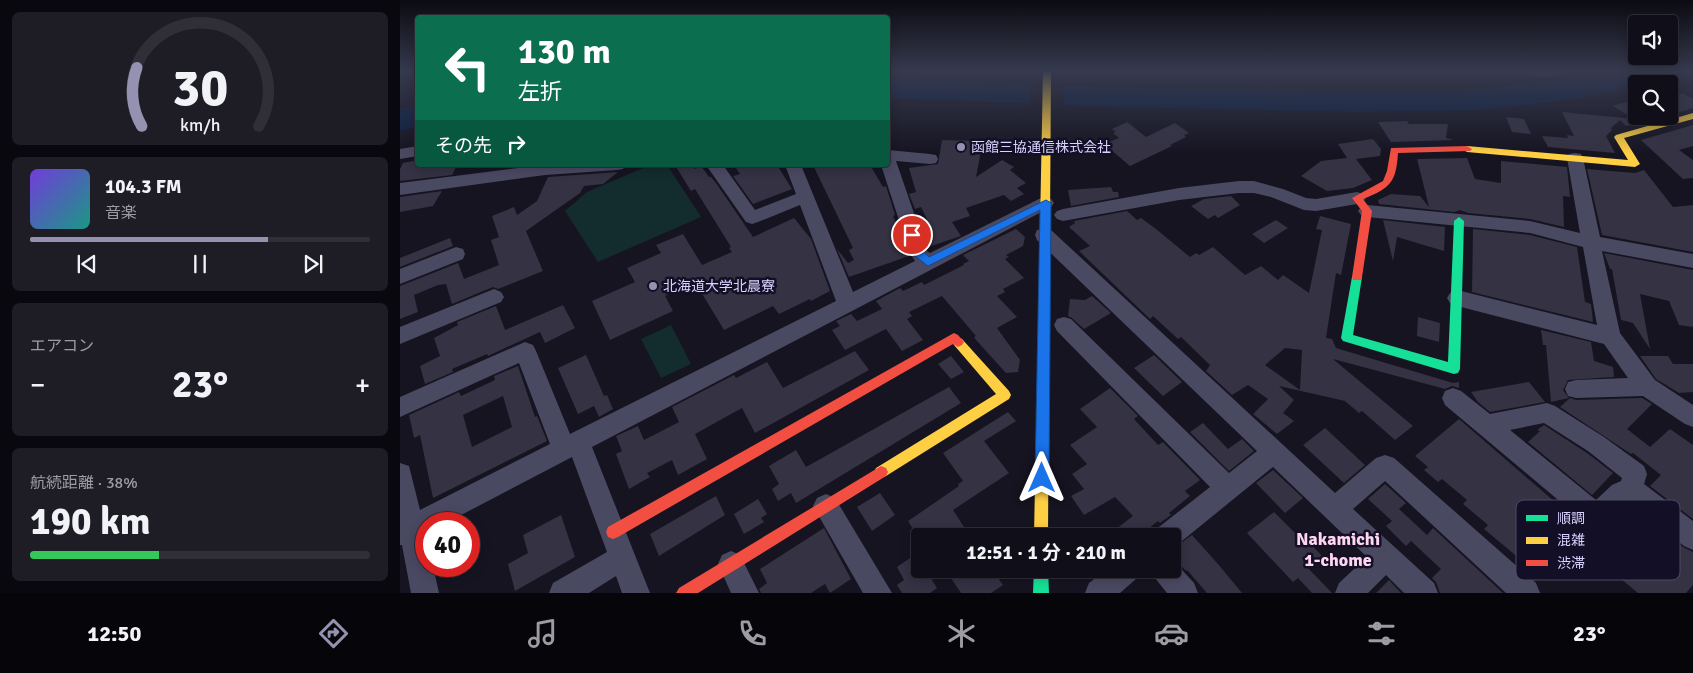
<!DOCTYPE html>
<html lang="ja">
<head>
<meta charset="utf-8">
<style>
  body { margin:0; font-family:Signika,"Noto Sans JP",sans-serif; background:#1e1d26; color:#f1f3f6; height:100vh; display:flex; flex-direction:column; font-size:19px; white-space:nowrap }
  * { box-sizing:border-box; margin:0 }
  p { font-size:16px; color:#9c9ca2 }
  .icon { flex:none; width:28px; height:28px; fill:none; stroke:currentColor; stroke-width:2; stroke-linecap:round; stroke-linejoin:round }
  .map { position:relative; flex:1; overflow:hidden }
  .details { display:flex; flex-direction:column; gap:12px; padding:12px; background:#09080e; width:400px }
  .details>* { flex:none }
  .banner { position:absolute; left:15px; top:15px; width:475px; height:152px; border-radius:5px; box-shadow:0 2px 12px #0003,0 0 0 1px #302f38; background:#0b6e4f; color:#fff; overflow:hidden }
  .fabs { position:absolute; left:1228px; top:15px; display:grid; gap:10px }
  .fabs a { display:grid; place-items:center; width:50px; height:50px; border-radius:5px; background:#100f19; box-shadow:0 2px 12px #0003,0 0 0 1px #302f38; font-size:25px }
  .speed { position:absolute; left:15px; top:512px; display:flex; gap:10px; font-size:25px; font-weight:700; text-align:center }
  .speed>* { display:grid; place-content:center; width:65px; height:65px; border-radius:50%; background:#100f19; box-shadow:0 2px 12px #0003,0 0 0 1px #302f38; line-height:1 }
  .speed .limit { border:8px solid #d22; background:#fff; color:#111 }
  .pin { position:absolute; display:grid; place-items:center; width:42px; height:42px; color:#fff; margin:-21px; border:2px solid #fff; border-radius:50%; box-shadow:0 1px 5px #0007 }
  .me { position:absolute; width:55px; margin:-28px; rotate:0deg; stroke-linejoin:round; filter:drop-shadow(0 0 4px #0008) }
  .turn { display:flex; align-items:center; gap:18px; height:105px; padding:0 20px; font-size:22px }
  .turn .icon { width:65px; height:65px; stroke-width:2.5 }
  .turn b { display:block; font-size:35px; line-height:42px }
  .then { display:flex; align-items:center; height:48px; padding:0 20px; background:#0003; gap:10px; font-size:19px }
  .big { font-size:38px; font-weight:700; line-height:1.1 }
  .details .card { flex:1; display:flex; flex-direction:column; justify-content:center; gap:8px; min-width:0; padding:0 18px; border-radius:8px; background:#1e1d26 }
  .details .dial { align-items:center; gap:0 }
  .dial svg { height:130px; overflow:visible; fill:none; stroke:#302f38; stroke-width:7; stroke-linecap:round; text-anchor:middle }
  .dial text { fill:#f1f3f6; stroke:none }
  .song { display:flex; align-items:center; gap:15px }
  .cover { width:60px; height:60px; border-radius:8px; background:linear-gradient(135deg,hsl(260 70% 55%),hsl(170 70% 35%)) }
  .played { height:5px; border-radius:2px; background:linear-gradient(90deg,#9591b1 70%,#302f38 70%) }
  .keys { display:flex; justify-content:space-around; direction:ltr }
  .heat { display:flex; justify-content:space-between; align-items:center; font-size:28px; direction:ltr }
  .charge { height:8px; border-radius:4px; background:linear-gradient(90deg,#34c759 38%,#302f38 0) }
  .trip { position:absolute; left:511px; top:528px; width:270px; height:50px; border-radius:5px; background:#100f19; box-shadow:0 2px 12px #0003,0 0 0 1px #302f38; font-weight:700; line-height:50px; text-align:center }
  .tab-bar { display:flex; height:80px; justify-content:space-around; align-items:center; background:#06060a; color:#9c9ca2 }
  .tab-bar .icon { width:35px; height:35px }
  .tab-bar .on { color:#9591b1 }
  .tab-bar b { font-size:22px; color:#f1f3f6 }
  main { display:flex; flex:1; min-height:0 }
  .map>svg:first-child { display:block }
</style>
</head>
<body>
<main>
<section class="details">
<div class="card dial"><svg viewBox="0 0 100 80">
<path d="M14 69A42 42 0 1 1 86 69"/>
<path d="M14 69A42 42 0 0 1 11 33" stroke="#9591b1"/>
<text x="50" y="56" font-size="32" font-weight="700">30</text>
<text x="50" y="72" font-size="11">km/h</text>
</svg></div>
<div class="card">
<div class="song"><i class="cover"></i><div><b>104.3 FM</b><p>音楽</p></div></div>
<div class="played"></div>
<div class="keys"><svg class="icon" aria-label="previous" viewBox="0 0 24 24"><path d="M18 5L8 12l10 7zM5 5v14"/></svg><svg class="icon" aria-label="pause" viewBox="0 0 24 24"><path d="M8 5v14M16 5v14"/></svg><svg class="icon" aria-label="next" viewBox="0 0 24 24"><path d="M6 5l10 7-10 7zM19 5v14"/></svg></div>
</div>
<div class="card"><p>エアコン</p>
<div class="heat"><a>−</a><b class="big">23°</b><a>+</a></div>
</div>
<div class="card"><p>航続距離 · 38%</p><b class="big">190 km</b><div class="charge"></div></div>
</section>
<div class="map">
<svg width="1293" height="593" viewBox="0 0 1293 593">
  <rect width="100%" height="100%" fill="#161421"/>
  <!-- green -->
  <path fill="#132c2d" d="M250,165H267L301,217L198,262L165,211L187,192Z
    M271,325L291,364L261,378L241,339Z"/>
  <!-- water -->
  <path fill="#0b1e41" d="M1223,71H1293V73L1246,84H1236V86L1169,100L1084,110L957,112L713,107L488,98V77L698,87L926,92H1060Z
    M17,106V127L0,131V109Z"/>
  <!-- pier -->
  <path fill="#161421" d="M631,81L664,83V108L629,106Z"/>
  <!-- building -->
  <path fill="#343243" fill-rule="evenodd" d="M1269,91L1276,95L1282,93L1293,99V108L1269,115Z
    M1232,100L1236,103V116H1262L1226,126L1220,120L1211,128L1212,130L1206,136L1215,153L1148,147L1142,136L1168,138L1167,135L1174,136L1162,112L1234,119L1213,106Z
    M1106,117L1124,119L1131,134L1112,132Z
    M1007,121L1009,124H1048L1046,138L1054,140L991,142L978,122Z
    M727,122L746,137L775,123L789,133L784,135L786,137L770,145L772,146L730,166L704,144L719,138L713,133L716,132L712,129Z
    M1293,125V146L1279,150L1293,160V178L1283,179L1241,140Z
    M973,139L981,149L980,156L956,159L972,180L953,188L927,191L901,176L921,161L947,158L938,144Z
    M542,140L583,141L576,177L602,160L614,167L610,170L626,183L617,188L624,194L611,201L604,195L566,208L570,216L552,222L561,236L528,247L523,233L532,230L521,207L515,209L509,194L516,192L509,168L538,164Z
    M1067,158L1075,179L1101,183V161L1167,167L1170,197L1163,196L1164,227L1130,219L1068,213L1060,210L1054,212L979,204L978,200L991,194L1020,196L1029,207L1017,159Z
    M18,160V165H57L52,175L0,181V169L3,163Z
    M275,165H292L295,169L301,166L309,177H311L316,183L353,237L394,218L411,239L430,291L411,301L410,299L379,314L373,306L324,330L295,282L265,296L273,311L210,340L192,301L235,282L227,268L261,253L256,245L283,234L302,265L332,252L329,248L331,247L295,189L291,191Z
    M334,165H377L392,189L353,204L333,176L340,174Z
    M413,165H470L483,187L486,186L495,215L493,216L501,233L509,256L449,277L437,249L448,263L454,260L449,250L453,248Z
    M1187,169L1235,173L1244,170L1273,207L1293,205V252L1202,235Z
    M218,172L203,184L184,186L180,193L126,231L143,271L98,289L93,287L52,304L46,284L38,285L14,295L18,312L0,319V286L58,263L64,279L99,265L91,240L99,237L92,216L114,207L117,215L137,201L148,177Z
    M711,187L713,192H718L719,197L671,206L668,190Z
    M42,191L33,206L0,212V197Z
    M831,196L840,205L818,218L815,215L808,219L791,206L804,199Z
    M727,211L737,220L741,218L756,229L790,257L796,253L799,255L813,247L845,275L861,266L878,280L883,275L909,293L922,230L916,229L920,216L951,224L941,275L936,273L926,338L932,339L936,348L1053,383L1059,382V388L1052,386L1045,389L933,359L1013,426L995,440L962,411L959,413L945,401L879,386L894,400L883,413L894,421L877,434L853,414L868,399L848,385L832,395L806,371L810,365L781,337L778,339L753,316L750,319L679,251L690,246L669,227L675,223L674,221ZM885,348L902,350L900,390L865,365Z
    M876,220L888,228L864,243L852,234Z
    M983,220L1045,227L1044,251L997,237L993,261Z
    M616,229L625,237L623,246L606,255L609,257L605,259L624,278L603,289L605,292L597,296L617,317L597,328L620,360L618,372L606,373L576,340L574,337L576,336L542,296L509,312L512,316L507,319L523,340L502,351L486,329L445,350L432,330L440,326L436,321L451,314L457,321L482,309L476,301L500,288L503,291L522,282L524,285L564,265L563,264L569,261L563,255Z
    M1073,229L1130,235L1177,247L1185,302L1191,304L1193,322L1072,292Z
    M50,238L53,246L0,267V258Z
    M1204,253L1293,270V327L1279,325L1269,301L1240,294L1250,349L1233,323L1221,320L1212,269H1210Z
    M692,296L711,313L684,329L672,318L668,316L670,299L685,300Z
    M163,305L175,328L145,343L140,332L88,356L87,354L52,369L53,372L25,384L20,366L40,356L34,338L58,325L57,322L96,306L105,330Z
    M1018,317L1040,323L1039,342L1017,336Z
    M1141,330L1191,342L1194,361L1213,367L1214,377L1168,380L1163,390L1169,398L1151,402L1146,345H1143Z
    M455,351L469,370L355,433L342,408L295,434L307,459L278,475L272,460L247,473L250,477L229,489L216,454L222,451L216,436L238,426L244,440L279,422L272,407L334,375L336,378L367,362L383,388Z
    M186,355L204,396L207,395L213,409L199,417L194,406L178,414L158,368Z
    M754,355L782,382L763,396L734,368Z
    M551,356L564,372L551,379L538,364Z
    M1240,356H1268L1273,364H1293V392L1279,393L1256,379Z
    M118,366L135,417L137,416L147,441L33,498L20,435L14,438L9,415L59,392L61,396L95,380L94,376ZM103,396L112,427L72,447L63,415Z
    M1129,382L1145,402L1090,412L1078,402L1071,392Z
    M549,387L561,403L396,503L391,493L378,501L372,489L379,484L369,466L396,450L406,467Z
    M710,388L738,416L734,419L758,445L763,442L800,480L785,491L790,496L769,513L771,515L760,523L758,521L739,536H707L733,516L715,497L684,515L671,496L684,489L672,474L687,464L670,445L697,427L680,409Z
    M1170,398L1176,400L1242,398L1252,404L1227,429L1250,447L1270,429L1293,445V519L1250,486L1261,475L1233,453L1231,454L1160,407Z
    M608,412L616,421L584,441L609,473L553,510L570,536H544L539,529L528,536H520V540L508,521L559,486L558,484L563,481L543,453Z
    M1059,419L1155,502L1127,528L1163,558L1144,579L1084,529L1088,525L1063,504L1067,500L1042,479L1038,482L1024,470L1028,467L1015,456Z
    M803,423L828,449L842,439L854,451L829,471L790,432Z
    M1144,425L1187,453L1213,473L1192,495L1128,442L1140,431L1137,430Z
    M925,428L965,465L944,483L903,445Z
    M873,470L903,498L885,513L856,483Z
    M985,484L1006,503L999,509L1027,535L1033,528L1103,593H1040L1036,582L1032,578L1041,569L1011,541L1006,546L986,526L992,521L968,499Z
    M480,493L495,515L472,531L457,507Z
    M316,496L325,515L259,556L250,534Z
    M358,499L367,514L361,518L364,522L344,534L334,514Z
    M1231,506L1283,547L1293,552V585L1286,593H1238L1221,579L1243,554L1213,530L1227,514L1224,513Z
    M874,512L904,542L907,540L922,556L908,568L932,593H912L898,578L893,582L847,533Z
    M161,515L175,557L115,591L108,564L128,553L123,535Z
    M424,528L451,579L430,593L425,584L411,593H361L359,589L367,583L360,569Z
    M792,535L818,564L842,593H807L787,570L786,571L772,556V549Z
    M516,554L520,561V569H525L537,588L530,593H502L497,585L504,580L497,567Z
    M545,569H609L598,578L603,585L591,593H561Z
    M989,580L1001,593H976Z"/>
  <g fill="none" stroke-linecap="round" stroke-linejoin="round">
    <!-- street -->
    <path fill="#4a4962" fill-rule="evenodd" d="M1126,71H1165L1163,74L1141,77L1128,74Z
      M18,146V156L0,159V149Z
      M488,150L530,154L536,155L538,159L536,163L530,164L496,161L527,251L530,253L639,199L645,197L651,199L654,203L651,207L192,447L250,593H222L216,576L189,593H149L153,583L207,552L172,457L44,524H26V566H33L39,593H11L2,545H0V463L9,466L20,510L150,444L119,363L0,417V397L125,342L133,345L136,351L170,434L436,301L400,205L358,222L352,224L346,222L306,165H323L355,210L396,194L385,165H401L453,292L515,261L510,254L481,165H488Z
      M1175,153L1181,154L1183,158L1200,237L1293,254V268L1202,251L1220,333L1255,380L1293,405V427L1285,424L1243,396L1176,398L1168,396L1165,389L1168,382L1176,380L1228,378L1204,344L1057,306L1050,303L1047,298L1050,293L1057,290L1197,325L1183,247L1130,233L967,217L961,215L958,211L961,207L967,205L1130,221L1180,233L1167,158L1169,154Z
      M142,165H225L223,169L217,170L145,175L0,195V183Z
      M839,181H854L883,189L906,198L916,199L957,192L963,194L966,198L963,202L957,204L916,211L904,210L871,197L854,193H839L779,200L663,221L657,219L654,215L657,211L663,209L779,188Z
      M644,229L651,230L935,493L976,458L985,455L994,458L1136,583L1140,593H1106L985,481L953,509L1034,583L1038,593H1004L986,575L968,593H935L939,583L967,557L873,467L777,545L772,547V536H755L759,527L810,487L657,331L654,325L657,319L664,317L671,319L829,473L857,451L637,240L635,235L637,230Z
      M56,247L63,249L65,254L63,259L0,284V269Z
      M94,289L101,292L104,297L101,302L0,344V327Z
      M1053,388L1061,391L1090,414L1147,403L1155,406L1204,437L1244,466L1247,474L1244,484L1293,521V550L1284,546L1229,502L1206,525L1197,528L1188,525L1045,405L1042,398L1045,391ZM1144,423L1188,451L1222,478L1221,481L1212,485L1196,500L1110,430Z
      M426,494L435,498L492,593H463L413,506L417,498Z
      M331,551L340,555L359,593H331L318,564L322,555Z
      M772,559L794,583L798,593H767L755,578L751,569H772Z
      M707,569H741L737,578L720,593H685L689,583Z"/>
    <!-- fast -->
    <path fill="#16e098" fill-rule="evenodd" d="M1059,217L1064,221L1060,369L1058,373L1054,374L943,341L941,338L952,277L957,273L962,277L953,335L1048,362L1054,221Z
      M634,569H648L649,593H633Z"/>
    <!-- slow -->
    <path fill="#ffcf43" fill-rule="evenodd" d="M643,71H651L648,536H634Z
      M1293,113V119L1224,138L1240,164L1235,167L1067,152L1062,149L1067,146L1228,160L1214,137L1216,135Z
      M558,337L562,339L609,391L611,395L609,399L486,476L481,478L476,476L474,472L476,468L596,394L554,345L552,342L554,339Z"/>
    <!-- jam -->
    <path fill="#f24e42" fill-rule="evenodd" d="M1067,146L1072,149L1070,151L998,153C996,182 991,188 963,199L972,211L962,277L961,280H953L952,277L962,211L952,198L983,181L987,171L991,148Z
      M554,333L558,335L564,342L562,345L558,347L553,344L218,537L213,539L208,537L206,532L208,527Z
      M481,466L486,468L488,472L486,476L298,593H276L279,588Z"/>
  </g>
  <!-- sky -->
  <linearGradient id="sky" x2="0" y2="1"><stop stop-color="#0c0b12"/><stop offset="0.46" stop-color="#363a4e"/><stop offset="1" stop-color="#363a4e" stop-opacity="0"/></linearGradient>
  <rect width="1293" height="154" fill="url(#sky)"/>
  <!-- route -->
  <path fill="#1a73e8" stroke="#114b97" d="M646,200L651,203L649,478L647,482L642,484L637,482L635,478L640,210L528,266L515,256L507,235L509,233H516L524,252L529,257Z"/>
  <!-- markers -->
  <g fill="#9591b1" stroke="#130f26" stroke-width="2">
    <circle cx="561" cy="147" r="5"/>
    <circle cx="253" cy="286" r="5"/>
  </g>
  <g text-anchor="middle" stroke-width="5" stroke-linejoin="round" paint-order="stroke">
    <!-- poi labels -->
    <g font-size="14" fill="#d9d4ff" stroke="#130f26" text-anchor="start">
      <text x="571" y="152">函館三協通信株式会社</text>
      <text x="263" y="291">北海道大学北晨寮</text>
    </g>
    <!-- near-neighbourhood labels -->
    <g font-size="18" font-weight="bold" fill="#ffd6f0" stroke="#130f26">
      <text x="938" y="545">Nakamichi<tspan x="938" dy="21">1-chome</tspan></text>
    </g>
  </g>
  <!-- legend -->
  <rect x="1116" y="500" width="164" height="80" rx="8" fill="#130f26" stroke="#4e4a67" stroke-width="1"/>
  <rect x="1126" y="515" width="22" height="6" fill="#16e098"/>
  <rect x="1126" y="537" width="22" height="7" fill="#ffcf43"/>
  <rect x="1126" y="560" width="22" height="6" fill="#f24e42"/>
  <g font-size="14" fill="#d9d4ff">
    <text x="1157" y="523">順調</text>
    <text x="1157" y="545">混雑</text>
    <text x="1157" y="568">渋滞</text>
  </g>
</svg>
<div class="fabs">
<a><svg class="icon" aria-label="sound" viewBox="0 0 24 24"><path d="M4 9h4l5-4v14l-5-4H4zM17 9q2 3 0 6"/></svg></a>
<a><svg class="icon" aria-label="search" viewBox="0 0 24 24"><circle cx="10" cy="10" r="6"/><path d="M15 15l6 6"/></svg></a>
</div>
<div class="speed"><div class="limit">40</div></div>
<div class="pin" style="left:512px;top:235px;background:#d93025"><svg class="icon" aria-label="arrive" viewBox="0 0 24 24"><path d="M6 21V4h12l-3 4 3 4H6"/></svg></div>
<svg class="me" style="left:642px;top:478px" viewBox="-20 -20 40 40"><path d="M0-17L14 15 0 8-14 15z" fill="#1a73e8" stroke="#fff" stroke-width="4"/></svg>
<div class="trip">12:51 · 1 分 · 210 m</div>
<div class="banner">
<div class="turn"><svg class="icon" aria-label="left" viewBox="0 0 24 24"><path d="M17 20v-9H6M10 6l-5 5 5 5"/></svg><div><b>130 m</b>左折</div></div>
<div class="then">その先<svg class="icon" aria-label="right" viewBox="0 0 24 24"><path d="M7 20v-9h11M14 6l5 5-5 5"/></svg></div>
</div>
</div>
</main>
<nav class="tab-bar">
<b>12:50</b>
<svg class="icon on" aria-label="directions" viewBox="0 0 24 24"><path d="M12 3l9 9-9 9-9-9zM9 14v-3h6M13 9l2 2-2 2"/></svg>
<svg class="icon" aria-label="music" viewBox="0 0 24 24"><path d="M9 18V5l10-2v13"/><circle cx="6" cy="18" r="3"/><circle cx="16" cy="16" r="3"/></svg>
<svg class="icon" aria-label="phone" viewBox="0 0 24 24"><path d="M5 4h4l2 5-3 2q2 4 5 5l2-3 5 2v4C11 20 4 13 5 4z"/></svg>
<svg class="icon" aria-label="climate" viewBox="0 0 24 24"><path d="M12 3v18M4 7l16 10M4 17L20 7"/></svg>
<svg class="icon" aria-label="car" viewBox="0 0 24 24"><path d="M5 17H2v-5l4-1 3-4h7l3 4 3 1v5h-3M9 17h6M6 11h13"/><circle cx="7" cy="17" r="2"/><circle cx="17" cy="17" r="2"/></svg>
<svg class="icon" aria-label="filters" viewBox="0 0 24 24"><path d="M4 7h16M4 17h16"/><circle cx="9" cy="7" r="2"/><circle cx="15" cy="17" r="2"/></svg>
<b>23°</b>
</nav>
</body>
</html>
